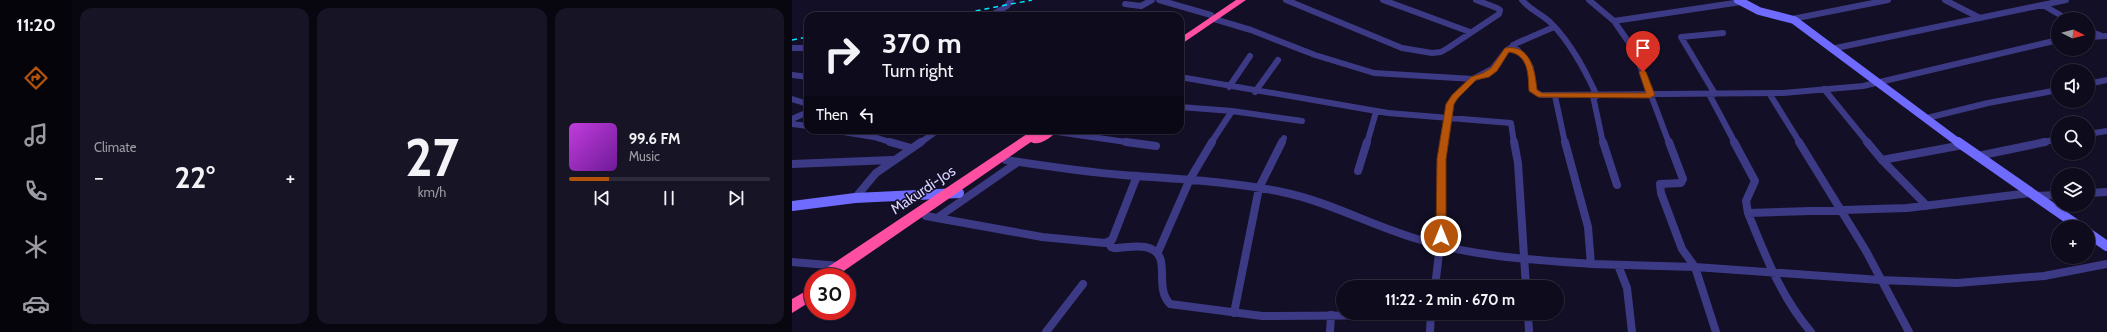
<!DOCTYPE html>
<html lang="en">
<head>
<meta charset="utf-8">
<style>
  body { margin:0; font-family:Cabin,sans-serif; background:#171425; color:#f1f3f6; height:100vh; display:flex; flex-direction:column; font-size:15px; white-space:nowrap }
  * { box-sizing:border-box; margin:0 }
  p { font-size:13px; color:#9b9ba3 }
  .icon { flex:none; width:22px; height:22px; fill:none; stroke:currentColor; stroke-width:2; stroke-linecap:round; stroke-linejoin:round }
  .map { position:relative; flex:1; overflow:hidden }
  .panel { display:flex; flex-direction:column; gap:8px; padding:8px; background:#08060f; width:720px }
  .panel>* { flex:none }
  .guide { position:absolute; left:12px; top:12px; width:380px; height:122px; border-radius:12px; box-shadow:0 1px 3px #0004,0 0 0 1px #2e2b3b; background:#0e0b1c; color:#f1f3f6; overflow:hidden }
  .needle { width:26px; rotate:96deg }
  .fabs { position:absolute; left:1259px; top:12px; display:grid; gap:8px }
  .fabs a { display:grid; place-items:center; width:44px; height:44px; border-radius:50%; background:#0e0b1c; box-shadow:0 1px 3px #0004,0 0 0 1px #2e2b3b; font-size:20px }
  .speed { position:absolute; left:12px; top:268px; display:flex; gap:8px; font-size:20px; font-weight:700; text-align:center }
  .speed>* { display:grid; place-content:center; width:52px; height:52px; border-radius:50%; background:#0e0b1c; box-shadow:0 1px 3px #0004,0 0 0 1px #2e2b3b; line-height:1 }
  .speed .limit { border:6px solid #d22; background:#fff; color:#111 }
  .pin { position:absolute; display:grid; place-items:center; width:34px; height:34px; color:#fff; margin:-41px -17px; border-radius:50% 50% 50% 0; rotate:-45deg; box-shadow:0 0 4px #0007 }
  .pin .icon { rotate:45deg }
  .me { position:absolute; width:44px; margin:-22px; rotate:0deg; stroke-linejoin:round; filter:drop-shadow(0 0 3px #0008) }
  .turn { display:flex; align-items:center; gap:14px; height:84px; padding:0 12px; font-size:18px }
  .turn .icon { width:52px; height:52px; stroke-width:2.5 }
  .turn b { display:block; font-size:28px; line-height:34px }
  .then { display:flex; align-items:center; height:38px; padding:0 12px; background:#0003; gap:8px; font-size:15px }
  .big { font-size:30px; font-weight:700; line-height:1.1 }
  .panel .widget { flex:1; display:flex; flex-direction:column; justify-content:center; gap:6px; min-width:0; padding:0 14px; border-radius:12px; background:#171425 }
  .panel .dial { align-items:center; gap:0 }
  .dial b { font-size:52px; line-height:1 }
  .song { display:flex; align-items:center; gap:12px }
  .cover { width:48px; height:48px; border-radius:6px; background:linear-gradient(135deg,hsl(290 70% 55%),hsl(280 70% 35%)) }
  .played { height:4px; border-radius:2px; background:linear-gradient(90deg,#b45309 20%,#2e2b3b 20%) }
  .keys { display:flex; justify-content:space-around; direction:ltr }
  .heat { display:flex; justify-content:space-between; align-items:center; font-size:22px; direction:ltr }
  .panel .tiles { flex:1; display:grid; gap:8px; grid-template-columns:repeat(3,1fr) }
  .trip { position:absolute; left:544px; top:280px; width:228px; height:40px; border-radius:20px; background:#0e0b1c; box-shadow:0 1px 3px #0004,0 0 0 1px #2e2b3b; font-weight:700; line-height:40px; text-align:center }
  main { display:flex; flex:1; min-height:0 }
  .dock { display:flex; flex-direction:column; width:72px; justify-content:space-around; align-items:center; background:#06040b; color:#9b9ba3 }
  .dock .icon { width:28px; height:28px }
  .dock .on { color:#b45309 }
  .dock b { font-size:18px; color:#f1f3f6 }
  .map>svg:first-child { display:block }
</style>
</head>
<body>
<main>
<nav class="dock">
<b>11:20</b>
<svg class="icon on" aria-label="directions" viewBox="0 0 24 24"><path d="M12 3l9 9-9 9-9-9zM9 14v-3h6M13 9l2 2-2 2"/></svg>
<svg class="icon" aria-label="music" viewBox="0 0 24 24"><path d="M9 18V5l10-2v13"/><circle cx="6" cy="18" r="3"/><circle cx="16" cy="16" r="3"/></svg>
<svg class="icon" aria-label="phone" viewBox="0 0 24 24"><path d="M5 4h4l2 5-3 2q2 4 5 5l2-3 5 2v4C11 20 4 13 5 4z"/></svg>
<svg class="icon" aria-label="climate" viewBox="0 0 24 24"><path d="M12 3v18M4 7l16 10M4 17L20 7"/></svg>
<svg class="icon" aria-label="car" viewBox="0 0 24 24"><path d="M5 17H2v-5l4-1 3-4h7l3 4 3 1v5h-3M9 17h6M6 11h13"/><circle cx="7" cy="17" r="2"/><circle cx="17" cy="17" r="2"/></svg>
</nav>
<section class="panel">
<div class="tiles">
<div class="widget"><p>Climate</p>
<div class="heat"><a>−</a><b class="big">22°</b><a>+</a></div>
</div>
<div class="widget dial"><b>27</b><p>km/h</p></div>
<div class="widget">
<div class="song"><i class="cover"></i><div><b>99.6 FM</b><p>Music</p></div></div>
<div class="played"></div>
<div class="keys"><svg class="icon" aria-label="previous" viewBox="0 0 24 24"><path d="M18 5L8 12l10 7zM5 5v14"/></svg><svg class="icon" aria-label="pause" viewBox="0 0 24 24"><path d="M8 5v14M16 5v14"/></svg><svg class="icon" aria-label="next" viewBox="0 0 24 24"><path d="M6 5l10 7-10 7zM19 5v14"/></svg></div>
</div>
</div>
</section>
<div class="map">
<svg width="1315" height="332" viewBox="0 0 1315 332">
  <rect width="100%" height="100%" fill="#130f26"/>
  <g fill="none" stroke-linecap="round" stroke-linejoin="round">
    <!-- street-far1 -->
    <path stroke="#3d3a85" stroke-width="6" d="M367,0L419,15
      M494,0L610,48L640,53L649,52L656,48L707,14L708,10L705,8L684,0
      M591,0L678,32
      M730,0C738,10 750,14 759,23C779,43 793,70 805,96
      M797,0L822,21L842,50L877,143
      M1153,0L1188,18
      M333,4L349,6L360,0
      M1251,5L1275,19
      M198,16L215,6L219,0
      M422,19L459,30L523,55L582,73L681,79L700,69L714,51L725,43L762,27
      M1000,19L1096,0
      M822,21L949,2
      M1296,31L1308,35
      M1296,37L1315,36
      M721,45L733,58L739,68L741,90L749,95L991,93L1071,86L1266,40
      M0,48H16
      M1039,49L1274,0
      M0,75L16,77
      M388,77L596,113L719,123L722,143
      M1296,84L1315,80
      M437,87L458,56
      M1032,89L1076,143
      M463,92L486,60
      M977,93L1008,143
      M917,94L943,143
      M923,94L889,37L931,33
      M763,96L773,143
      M801,96L811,143
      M0,99L16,104
      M388,107L440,111L510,121
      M1135,118L1196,103L1266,90
      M0,119L16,112
      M0,124L16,126
      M39,130L82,137L101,143
      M258,131L341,143
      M1296,134L1315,131
      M128,143L146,130
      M419,143L440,111
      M490,143L492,138
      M575,143L584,112
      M652,143L655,118L660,100L681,79
      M1248,143L1266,139"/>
    <!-- street -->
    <path stroke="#3d3a85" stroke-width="8" d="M98,142L119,148
      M334,142L364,146
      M722,142L726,163L734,287
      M811,142L825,185
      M877,142L891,179L889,183L868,184L869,193L890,249L903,267L924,332
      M942,142L963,181L954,201L956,213L1115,208L1238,193
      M1007,142L1074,251L1117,332
      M1075,142L1090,160L1135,206
      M1186,156L1253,142
      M214,160C253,166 292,172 331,175C384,179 437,181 490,192C539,202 584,228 632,241C686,257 743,260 799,264L796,227L773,142
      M1090,160L1171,145
      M0,164L100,160
      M566,171L575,142
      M1296,193L1315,192
      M1242,196L1266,195
      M63,198L84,173L129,142
      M956,213C973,255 989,297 1019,332
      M134,216L250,237L313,243L320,240L345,176
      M145,218L226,162
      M317,242L319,247L322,248C332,248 343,245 353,247C383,253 360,285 378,304L470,316L639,315
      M366,252L398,179L420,142
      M0,262L48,266
      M799,264L903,267L1088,280L1165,283L1252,276L1315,264
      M826,265L835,288L840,332
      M643,287L650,228V159L652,142
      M442,313L467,188L490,142
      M736,313L737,332
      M254,332L291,284
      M538,332L539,315
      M638,332L639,313"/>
    <!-- secondary-far1 -->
    <path stroke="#6f6bff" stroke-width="8" d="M946,0L967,11L1002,20L1167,143"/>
    <!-- secondary -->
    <path stroke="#6f6bff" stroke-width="10" d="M1166,142L1288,227
      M0,206L63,198L167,193
      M1296,233L1315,246"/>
    <!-- highway -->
    <path fill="#ff4fa3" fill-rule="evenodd" d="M444,0H454L388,45V38Z
      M241,130H266C260,137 247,147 239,142L43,277H25L27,273Z
      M21,287V300L0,313V299Z"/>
    <!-- rail -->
    <path stroke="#00e5ff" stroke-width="1.5" stroke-dasharray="5 4" stroke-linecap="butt" d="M157,16L240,0
      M0,40L16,37"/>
  </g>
  <!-- route -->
  <path fill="#b45309" stroke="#753606" d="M713,48C739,44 743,71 745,90L750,93H854L847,72L851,69L854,72L863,95L858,98L746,97L737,91C736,75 737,55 717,52L705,71L697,77L684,80L666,98L662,104L654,159V236L649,240L645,239L644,236L645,159L654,104L660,95L679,77L691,73L699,68Z"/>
  <g text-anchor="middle" stroke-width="3" stroke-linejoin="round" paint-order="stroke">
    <!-- street labels -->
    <g font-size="15" fill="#d9d4ff" stroke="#130f26">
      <text transform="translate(131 190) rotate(-34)" y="5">Makurdi-Jos</text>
    </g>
  </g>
</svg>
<div class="fabs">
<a><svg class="needle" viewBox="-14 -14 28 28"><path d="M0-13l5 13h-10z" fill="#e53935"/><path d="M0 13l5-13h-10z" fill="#9b9ba3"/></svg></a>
<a><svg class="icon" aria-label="sound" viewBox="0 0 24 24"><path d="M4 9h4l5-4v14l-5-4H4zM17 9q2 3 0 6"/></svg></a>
<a><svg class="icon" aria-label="search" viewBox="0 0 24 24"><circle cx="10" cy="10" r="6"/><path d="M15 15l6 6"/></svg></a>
<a><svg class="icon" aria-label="layers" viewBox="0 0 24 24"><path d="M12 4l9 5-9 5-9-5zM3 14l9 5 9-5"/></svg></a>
<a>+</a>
</div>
<div class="speed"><div class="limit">30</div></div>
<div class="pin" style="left:851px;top:72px;background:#d93025"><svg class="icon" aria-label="arrive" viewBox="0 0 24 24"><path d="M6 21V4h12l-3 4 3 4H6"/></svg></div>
<svg class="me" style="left:649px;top:236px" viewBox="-20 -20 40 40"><circle r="17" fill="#b45309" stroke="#fff" stroke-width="3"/><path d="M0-11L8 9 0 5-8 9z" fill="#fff"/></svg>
<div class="trip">11:22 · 2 min · 670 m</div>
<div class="guide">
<div class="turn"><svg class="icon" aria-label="right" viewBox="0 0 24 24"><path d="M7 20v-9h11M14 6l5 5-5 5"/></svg><div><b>370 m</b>Turn right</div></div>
<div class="then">Then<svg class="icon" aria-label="left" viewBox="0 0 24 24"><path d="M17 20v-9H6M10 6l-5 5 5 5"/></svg></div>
</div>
</div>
</main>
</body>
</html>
